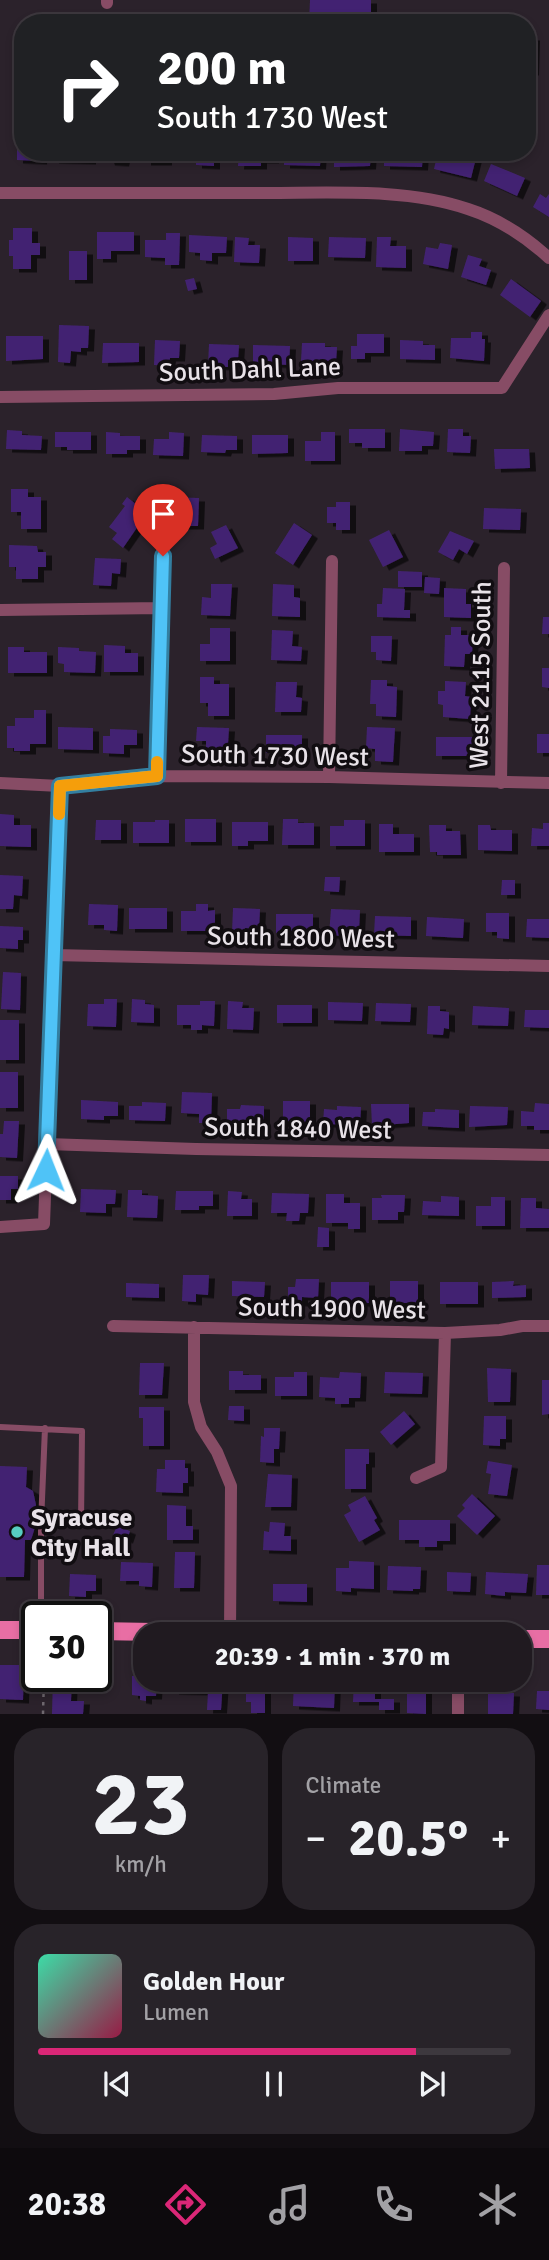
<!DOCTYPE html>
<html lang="en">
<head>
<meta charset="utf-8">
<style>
  body { margin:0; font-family:Signika,sans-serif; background:#282329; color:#f1f3f6; height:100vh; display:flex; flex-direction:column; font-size:26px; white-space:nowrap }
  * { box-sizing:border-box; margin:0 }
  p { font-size:23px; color:#a2a1a5 }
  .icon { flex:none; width:38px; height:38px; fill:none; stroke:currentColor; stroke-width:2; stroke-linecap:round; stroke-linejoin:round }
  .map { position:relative; height:1714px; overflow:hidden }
  .side { display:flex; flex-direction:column; gap:14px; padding:14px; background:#120e12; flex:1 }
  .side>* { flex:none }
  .hud { position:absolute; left:14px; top:14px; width:522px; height:147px; border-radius:28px; box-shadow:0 4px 10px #0003,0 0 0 2px #3d383e; background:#202124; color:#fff; overflow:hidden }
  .speed { position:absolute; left:21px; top:1601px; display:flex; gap:14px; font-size:35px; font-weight:700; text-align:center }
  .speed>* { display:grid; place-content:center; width:91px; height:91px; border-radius:50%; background:#201a20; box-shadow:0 4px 10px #0003,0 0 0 2px #3d383e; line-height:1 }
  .speed .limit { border:4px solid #111; border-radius:10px; background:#fff; color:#111 }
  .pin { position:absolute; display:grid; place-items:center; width:60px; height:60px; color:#fff; margin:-72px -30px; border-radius:50% 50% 50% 0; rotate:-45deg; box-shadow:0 0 7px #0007 }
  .pin .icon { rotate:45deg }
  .me { position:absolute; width:77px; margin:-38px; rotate:2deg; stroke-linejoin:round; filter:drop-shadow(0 0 5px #0008) }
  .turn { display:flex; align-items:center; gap:24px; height:147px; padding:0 28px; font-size:32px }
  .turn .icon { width:91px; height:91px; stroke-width:2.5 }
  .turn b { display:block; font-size:49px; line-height:60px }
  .big { font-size:52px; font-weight:700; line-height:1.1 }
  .side .widget { flex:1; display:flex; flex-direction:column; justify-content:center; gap:10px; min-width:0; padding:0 24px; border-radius:28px; background:#282329 }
  .side .dial { align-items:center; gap:0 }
  .dial b { font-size:91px; line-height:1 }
  .song { display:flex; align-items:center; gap:21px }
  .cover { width:84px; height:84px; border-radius:10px; background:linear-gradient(135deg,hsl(160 70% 55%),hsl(340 70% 35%)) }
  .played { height:7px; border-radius:4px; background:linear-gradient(90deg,#db2777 80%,#3d383e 80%) }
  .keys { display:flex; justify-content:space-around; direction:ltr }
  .heat { display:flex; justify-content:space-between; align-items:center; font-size:38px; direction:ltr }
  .side .tiles { flex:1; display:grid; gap:14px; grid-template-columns:1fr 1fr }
  .widget:last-child { grid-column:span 2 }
  .trip { position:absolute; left:133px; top:1622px; width:399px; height:70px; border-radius:28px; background:#201a20; box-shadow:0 4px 10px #0003,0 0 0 2px #3d383e; font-weight:700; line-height:70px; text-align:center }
  .dock { display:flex; height:112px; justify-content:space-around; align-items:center; background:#0d0a0d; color:#a2a1a5 }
  .dock .icon { width:49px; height:49px }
  .dock .selected { color:#db2777 }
  .dock b { font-size:32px; color:#f1f3f6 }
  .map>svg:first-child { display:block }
</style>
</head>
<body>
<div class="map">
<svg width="549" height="1714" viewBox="0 0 549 1714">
  <defs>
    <filter id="shadow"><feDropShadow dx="6" dy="3.5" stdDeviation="0" flood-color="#0009"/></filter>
  </defs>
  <rect width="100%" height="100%" fill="#2b222b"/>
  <!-- building -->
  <path fill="#432372" filter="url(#shadow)" d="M310,0H371V23H309Z
    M58,13L66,23H40Z
    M527,37H534L533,72H527Z
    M17,141H23V152H42L41,161L17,160Z
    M53,152H90V161L53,160Z
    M98,152H137V159H124L123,163L109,162L108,159H98Z
    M145,152H178V156L166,155V162H145Z
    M196,152H225V159L214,158V166L196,165Z
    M239,152H273V160H261V166H238Z
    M284,152H321L320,166L284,165Z
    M334,152H371L370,166L334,167Z
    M384,152H423L422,167L384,166Z
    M438,152L476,158L471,178L434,169Z
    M491,164L525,178L517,196L484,181Z
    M540,194L546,198L549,194V217L533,207Z
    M13,228H32V243H40V255H31V269H13V256H9V240H13Z
    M97,232H134V251H111V259H97Z
    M166,233H180L179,265H165V258L145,257V240H166Z
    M189,235L227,237L226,253H212V261L200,260V253L189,252Z
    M235,237L249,238L248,245H260L259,263L234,262Z
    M288,237L313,238V261H288Z
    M329,237L366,238L365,258L328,257Z
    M377,237H391L390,246H406V268L376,267Z
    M440,243L452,245L448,269L423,264L426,247L438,249Z
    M69,251H87V280H69Z
    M468,255L482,259L479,266L491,270L486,285L461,277Z
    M194,278L197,289L188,291L185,280Z
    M511,279L541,301L530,317L500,295Z
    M59,325L89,326L88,348H81V352L71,351L70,363L58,362Z
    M471,332H482V339H485L484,361L450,358L451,338H471Z
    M357,334H384V353H365V359H351V346H357Z
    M6,336H43V359L6,361Z
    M155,340L180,341L179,358H170L169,366L154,365Z
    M400,340L423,341V345H435V360L400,359Z
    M103,343H139V362L102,363Z
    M302,343H325V347H337L336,362L301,361Z
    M209,344L239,345L238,360H228V367L208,366Z
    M253,345L290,346L289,365L253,363Z
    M349,429H385V448H362V443H349Z
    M400,429L434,432L433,446H422V451H399Z
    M448,429H463V436H471L470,453L447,452Z
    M7,430L22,431V435L42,436L41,450L6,449Z
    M55,432H91V450H67V447H55Z
    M106,432L120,433V436H140V450H127V454H106Z
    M169,432L184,433L183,456L153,455L154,439H169Z
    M321,432H335V461H305V441H321Z
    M202,435L237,436V450H226L225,453L201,452Z
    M252,435H288V453L252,454Z
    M494,449H529L530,468L495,469Z
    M11,489H28V497H41V529H21V512H11Z
    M127,497L147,513L123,548L112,539L117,533L109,527L125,506L122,504Z
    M168,497L199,498L198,526H181V520L167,519Z
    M336,502H350V530H336V523H327V507H336Z
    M484,508L521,509L520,530L483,529Z
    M294,523L312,535L293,565L275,553Z
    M226,525L238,548L215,559L210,548L217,544L211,532Z
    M389,530L403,557L383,567L369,540Z
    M450,531L474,541L467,554L459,549L453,560L438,552Z
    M9,545L37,546L38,552H46V567H38V579H16V567H9Z
    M95,558L121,559L120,574L112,573L111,586L93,585Z
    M398,571L422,572V587H398Z
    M425,577L440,578L439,594L424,593Z
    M211,584H232L230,616L201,615L202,597L211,598Z
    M273,584L294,585V597L300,598V617L272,616Z
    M383,588L405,589L404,610H410V618L377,617V604H382Z
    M444,588L466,589V604H471V618L444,617Z
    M543,617H549V634H542Z
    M451,627H461V635H473L472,654H465L464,667L444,666L445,635H451Z
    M210,628H230V661H200V644H210Z
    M272,630L293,631L292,646L302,647L301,661L271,660Z
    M371,636H392L391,661L376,660V652H371Z
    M104,645L125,646V653H138V672H104Z
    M8,647H24V652H47V673H8Z
    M58,647L79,648V651L96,652L95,673L64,672V664L58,663Z
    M542,668H549V688L542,687Z
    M200,677H214V684H229V716H208V703H200Z
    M371,680H387V686L397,687L396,717L376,716V704H370Z
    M445,681L466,682L465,696L471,697L470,719L443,717V705L438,704V691H445Z
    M276,682H297L296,697L302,698L301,712H275Z
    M34,710H46V744H30V751H14V748H7V726H15V718H34Z
    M58,727L93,728V750L58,749Z
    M197,727L229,728L227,759L206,758V741H196Z
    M367,727L395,728L393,762L375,761V749L366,748Z
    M110,729L137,730V745H124V754L103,753V736H110Z
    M537,734H549V753H537Z
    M266,735H302V753H266Z
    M436,737H472V756H436Z
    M0,814L14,815V825H31V847L0,846Z
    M185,819H216V842H185Z
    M283,819H298V823H314V845H282Z
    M96,820H121V840H95Z
    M155,820H169V843H133V822H155Z
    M344,820H365V846H330V826H344Z
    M232,822H268V841H248V846H232Z
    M543,823H549V846H531L532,828L543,829Z
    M379,824H393V834H414V852H379Z
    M429,825H446V831H460L461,855H437V852H430Z
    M478,825H490L491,830H512V851L478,850Z
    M0,875L23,876L22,896L14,895L13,909H0Z
    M325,877H340L339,892L324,891Z
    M502,880H515V895H501Z
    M89,904L118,905L117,931L104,930V925H88Z
    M196,904H208V911L215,910V931H181V911H196Z
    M129,908H167V929H129Z
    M233,908L260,909L259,929L245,928V934L232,933Z
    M331,909L360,910L359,931L343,930V936L329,935Z
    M486,913H509V939L497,938V932H486Z
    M276,914H313V933H276Z
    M375,916L411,917V936L374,935Z
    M427,917L464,919L463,938L426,936Z
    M527,919H549V938L526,937Z
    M0,926L23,927V940H18V949L0,948Z
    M3,972L21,973L20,1010L1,1009Z
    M104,999H117L116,1027L87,1026L88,1004H104Z
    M132,999L145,1000V1004L154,1005V1023L131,1022Z
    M200,1001H215L214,1026L202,1025V1030H191V1025H177V1005H200Z
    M228,1001L243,1002L242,1008H254L253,1030L227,1029Z
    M328,1002L363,1003L362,1021L328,1020Z
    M376,1003L411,1004L410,1022L375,1021Z
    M277,1005H312V1023H277Z
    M428,1006H440V1011L449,1012V1029L444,1028L443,1035L427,1034Z
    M473,1006L509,1008L508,1026L472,1025Z
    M525,1010H549V1028L524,1027Z
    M0,1020H19V1060H0Z
    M0,1072H18V1108H0Z
    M182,1092L212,1093L211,1123H199V1114L181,1113Z
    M81,1100L118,1102V1116H104V1120L81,1119Z
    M283,1101H310V1125H291V1121H283Z
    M142,1102L166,1103L165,1121L129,1120V1106H142Z
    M535,1103L549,1104V1130H534V1126H521V1111L534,1112Z
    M371,1104H409V1123L372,1126Z
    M241,1105L264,1106V1124L227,1123V1109H240Z
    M337,1106L361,1107L360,1125L323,1124L324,1109L337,1110Z
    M470,1106L508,1107L507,1125L469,1127Z
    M435,1109L459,1110V1128L422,1126L423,1112H435Z
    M4,1121H19L17,1158L0,1157V1134H3Z
    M0,1176H18V1189H11V1200H0Z
    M81,1189L116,1190L115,1204H106V1213L80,1212Z
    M128,1190H142V1195L158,1196L157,1218L127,1217Z
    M176,1191H213V1206H199V1210H175Z
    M228,1191L242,1192L241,1199H252V1216H227Z
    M272,1193L309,1194L308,1213H300L299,1221H286L287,1213H271Z
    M326,1194H344V1203H360V1229H348V1223H326Z
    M381,1195H405L404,1212H398V1220H372V1198H382Z
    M441,1196L459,1197V1216L422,1215L423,1201L441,1202Z
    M491,1197H505V1226H476V1206H491Z
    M521,1198H536V1208L549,1209V1228H520Z
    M318,1227L329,1228V1247H317Z
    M183,1275H209L208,1295L196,1294V1302L182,1301Z
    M296,1279H319L318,1298L302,1297V1303L288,1302V1287H295Z
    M232,1281L265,1282L264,1297L232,1296Z
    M390,1281H418V1303H390Z
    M514,1281L513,1286L526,1285V1297L492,1298V1282Z
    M331,1282H369V1303L331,1304Z
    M440,1282H478V1304H440Z
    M126,1283L159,1284V1298L126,1297Z
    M140,1363H164L162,1395H139Z
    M487,1368L511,1369L510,1402H488Z
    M229,1371H243V1375H261V1390H229Z
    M294,1372H307V1396H275V1377H294Z
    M340,1372L361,1373L360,1398H349V1404H335V1398L319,1397L320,1377L339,1378Z
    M385,1372L423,1373L422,1394L384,1393Z
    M542,1380H549V1414L542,1415Z
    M229,1406H244V1421L228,1420Z
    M139,1407H164V1446H143V1418H139Z
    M404,1411L415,1424L391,1445L380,1432Z
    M484,1416H506V1439H500V1446L483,1445Z
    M264,1428H280L279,1449H274V1463L260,1462L261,1436L264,1437Z
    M345,1449H369V1464H366V1489H345Z
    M165,1460H185V1468H188V1483H183V1493L156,1492L157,1469H165Z
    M488,1461L512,1465L507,1496L488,1494L491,1474L486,1473Z
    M0,1466L27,1467L26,1487L33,1491L36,1505V1524L31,1540H25L24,1577H0Z
    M268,1474L292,1475L291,1507H265Z
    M472,1494L495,1516L477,1535L457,1516L465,1508L462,1505Z
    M365,1496L377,1518L374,1520L380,1530L359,1542L344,1515L351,1511L348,1505Z
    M167,1505L186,1506V1526H193V1540H167Z
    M399,1520H450V1541H437V1547H419V1540H399Z
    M270,1522L285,1523L284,1536H291V1551L263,1550L264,1531L269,1532Z
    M117,1526L130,1531L127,1540L113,1535Z
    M175,1552H195L194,1588H174Z
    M349,1561L374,1562V1589L351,1588V1592L336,1591V1568H349Z
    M121,1562L153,1563L152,1587L139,1586V1581H120Z
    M537,1565H549V1595H536Z
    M388,1566L421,1567L420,1589H413V1591L387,1590Z
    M447,1572L471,1573L470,1592L447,1591Z
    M486,1572L528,1574L526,1593L505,1592V1596L485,1594Z
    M70,1574L96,1575V1591H86V1597L69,1596Z
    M273,1584H307V1602L273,1601Z
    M0,1665H24L23,1700L0,1699Z
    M53,1676H72L71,1701H84L83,1714H52Z
    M132,1676H145V1680H157L156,1696H146V1701L140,1700V1696L132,1695Z
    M173,1680H223L221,1710H207L208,1692L173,1691Z
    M294,1680H335L334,1708L293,1706Z
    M250,1682H265V1713H251V1702H246V1690H250Z
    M354,1682H375V1699H394V1710H379V1702H353Z
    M407,1683H426V1714L407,1713Z
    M537,1691H549V1710L536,1709Z
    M488,1692L514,1693L513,1714H488Z"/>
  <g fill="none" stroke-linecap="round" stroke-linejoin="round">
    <!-- path -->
    <path stroke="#6f686f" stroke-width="2.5" stroke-dasharray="3.5 5" stroke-linecap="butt" d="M43,1714L44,1676"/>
    <!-- service -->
    <path stroke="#874c65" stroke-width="6" d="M0,1427L82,1431L81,1524L41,1523V1617
      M41,1523L45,1428"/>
    <!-- minor -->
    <path stroke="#874c65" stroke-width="12" d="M107,3V0
      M0,193C89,193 178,193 267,193C331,193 407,188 468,209C499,219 525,236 549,258
      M0,397L274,394L338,388H502L549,315
      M0,610L162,608
      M157,776L163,557
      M329,777L332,561
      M0,783L60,786L157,776L329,777L549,783
      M501,783L504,568
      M53,955L549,966
      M47,1144L196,1149L549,1155
      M0,1227L44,1224L60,786
      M113,1326L445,1333L500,1330L522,1326H549
      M194,1327V1402L201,1427L217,1452L231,1486L230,1634
      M416,1478L441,1467L445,1333
      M458,1714V1680"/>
    <!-- primary -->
    <path stroke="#e86ea4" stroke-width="18" d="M0,1630H37
      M96,1631L275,1634
      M520,1639H549"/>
  </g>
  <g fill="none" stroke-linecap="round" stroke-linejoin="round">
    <defs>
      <path id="route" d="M46,1170L60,786L157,776L163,556"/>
    </defs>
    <!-- route casing -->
    <use href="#route" stroke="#337fa1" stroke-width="18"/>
    <!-- route -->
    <use href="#route" stroke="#4fc3f7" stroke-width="12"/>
    <!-- slow -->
    <path stroke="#f59e0b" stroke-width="12" d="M59,814L60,786L157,776V762"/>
  </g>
  <!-- markers -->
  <circle fill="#57cec1" stroke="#110d11" stroke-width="2.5" cx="17" cy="1532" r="7"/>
  <g text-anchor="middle" stroke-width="7" stroke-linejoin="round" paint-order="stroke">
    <!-- street labels -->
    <g font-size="26" fill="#e8e2e8" stroke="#110d11">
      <text transform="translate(250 369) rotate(-2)" y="9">South Dahl Lane</text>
      <text transform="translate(480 675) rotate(-89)" y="9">West 2115 South</text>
      <text transform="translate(275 755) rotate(1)" y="9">South 1730 West</text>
      <text transform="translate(301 937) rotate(1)" y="9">South 1800 West</text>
      <text transform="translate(298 1128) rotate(1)" y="9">South 1840 West</text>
      <text transform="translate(332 1308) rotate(1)" y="9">South 1900 West</text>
    </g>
    <!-- poi labels -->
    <g font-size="26" font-weight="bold" fill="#e8e2e8" stroke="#110d11" text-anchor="start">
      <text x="31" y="1526">Syracuse<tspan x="31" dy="30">City Hall</tspan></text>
    </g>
  </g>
</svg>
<div class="speed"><div class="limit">30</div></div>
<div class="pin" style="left:163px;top:556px;background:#d93025"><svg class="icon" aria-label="arrive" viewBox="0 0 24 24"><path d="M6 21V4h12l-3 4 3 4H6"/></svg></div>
<svg class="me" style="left:46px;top:1170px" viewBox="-20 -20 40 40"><path d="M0-17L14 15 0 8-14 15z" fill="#4fc3f7" stroke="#fff" stroke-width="4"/></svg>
<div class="trip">20:39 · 1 min · 370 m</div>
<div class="hud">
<div class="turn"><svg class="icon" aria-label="right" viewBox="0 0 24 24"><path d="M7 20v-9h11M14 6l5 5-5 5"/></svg><div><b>200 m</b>South 1730 West</div></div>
</div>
</div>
<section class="side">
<div class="tiles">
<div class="widget dial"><b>23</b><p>km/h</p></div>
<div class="widget"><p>Climate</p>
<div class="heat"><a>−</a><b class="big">20.5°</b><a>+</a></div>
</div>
<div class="widget">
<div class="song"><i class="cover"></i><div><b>Golden Hour</b><p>Lumen</p></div></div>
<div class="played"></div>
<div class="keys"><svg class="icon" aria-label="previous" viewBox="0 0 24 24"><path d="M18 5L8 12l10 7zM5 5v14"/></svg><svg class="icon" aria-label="pause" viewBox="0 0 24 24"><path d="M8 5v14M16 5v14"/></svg><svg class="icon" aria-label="next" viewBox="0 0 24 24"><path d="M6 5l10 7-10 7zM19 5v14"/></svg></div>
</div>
</div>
</section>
<nav class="dock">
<b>20:38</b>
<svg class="icon selected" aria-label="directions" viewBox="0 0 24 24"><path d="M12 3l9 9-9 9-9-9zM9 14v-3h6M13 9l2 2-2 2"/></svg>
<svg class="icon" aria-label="music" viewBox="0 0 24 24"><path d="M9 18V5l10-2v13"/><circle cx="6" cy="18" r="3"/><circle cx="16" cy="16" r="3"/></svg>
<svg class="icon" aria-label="phone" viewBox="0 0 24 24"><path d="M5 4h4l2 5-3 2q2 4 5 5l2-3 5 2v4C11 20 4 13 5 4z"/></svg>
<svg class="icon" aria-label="climate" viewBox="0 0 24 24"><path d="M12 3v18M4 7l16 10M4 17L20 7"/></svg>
</nav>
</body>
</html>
